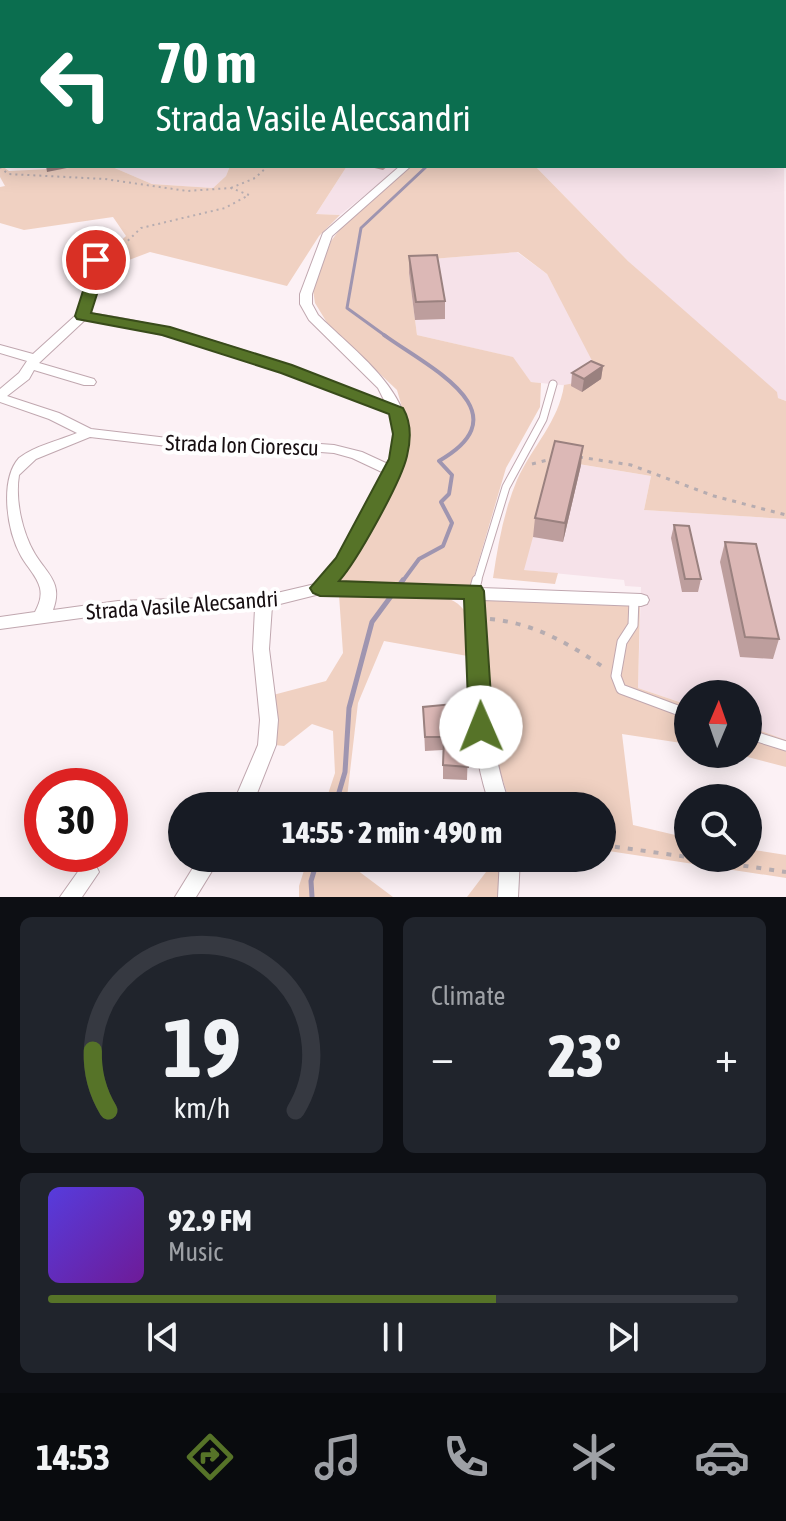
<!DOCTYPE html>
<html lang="en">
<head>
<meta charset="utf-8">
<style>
  body { margin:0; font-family:"Asap Condensed",sans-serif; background:#20242c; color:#f1f3f6; height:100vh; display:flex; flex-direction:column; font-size:30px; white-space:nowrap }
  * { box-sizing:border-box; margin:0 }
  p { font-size:26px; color:#9ea1a6 }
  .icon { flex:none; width:44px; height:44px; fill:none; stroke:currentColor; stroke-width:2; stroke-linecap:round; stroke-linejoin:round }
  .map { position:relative; height:897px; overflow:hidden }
  .side { display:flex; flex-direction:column; gap:20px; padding:20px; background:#0d0f14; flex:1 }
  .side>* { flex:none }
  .banner { position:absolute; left:0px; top:0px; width:786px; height:168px; box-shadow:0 4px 20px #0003; background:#0b6e4f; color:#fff; overflow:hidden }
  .needle { width:52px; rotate:2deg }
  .buttons { position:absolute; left:674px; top:680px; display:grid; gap:16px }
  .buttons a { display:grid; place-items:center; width:88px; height:88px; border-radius:50%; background:#171b24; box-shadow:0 4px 20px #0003; font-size:40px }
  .speed { position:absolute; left:24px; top:768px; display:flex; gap:16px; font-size:40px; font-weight:700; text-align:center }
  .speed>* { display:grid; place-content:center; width:104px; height:104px; border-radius:50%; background:#171b24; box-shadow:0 4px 20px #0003; line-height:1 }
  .speed .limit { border:12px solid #d22; background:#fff; color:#111 }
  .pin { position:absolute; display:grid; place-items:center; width:68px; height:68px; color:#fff; margin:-34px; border:4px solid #fff; border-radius:50%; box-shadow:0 2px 8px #0007 }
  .me { position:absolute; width:88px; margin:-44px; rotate:359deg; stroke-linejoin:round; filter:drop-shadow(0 0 6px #0008) }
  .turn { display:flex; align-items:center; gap:28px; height:168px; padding:0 24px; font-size:36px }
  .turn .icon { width:104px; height:104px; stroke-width:2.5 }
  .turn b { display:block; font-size:56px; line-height:68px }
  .big { font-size:60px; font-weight:800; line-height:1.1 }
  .side .card { flex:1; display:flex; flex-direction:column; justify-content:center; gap:12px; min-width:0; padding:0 28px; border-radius:12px; background:#20242c }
  .side .dial { align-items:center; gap:0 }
  .dial svg { height:208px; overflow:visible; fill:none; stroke:#363941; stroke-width:7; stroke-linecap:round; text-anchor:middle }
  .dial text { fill:#f1f3f6; stroke:none }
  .song { display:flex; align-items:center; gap:24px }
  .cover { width:96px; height:96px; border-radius:12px; background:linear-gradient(135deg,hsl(250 70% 55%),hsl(280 70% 35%)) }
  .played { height:8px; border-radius:4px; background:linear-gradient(90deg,#567328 65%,#363941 65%) }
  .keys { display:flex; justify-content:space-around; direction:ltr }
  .heat { display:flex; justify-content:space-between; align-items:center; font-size:44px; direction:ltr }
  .side .tiles { flex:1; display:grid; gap:20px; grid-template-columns:1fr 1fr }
  .card:last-child { grid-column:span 2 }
  .trip { position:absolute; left:168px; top:792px; width:448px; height:80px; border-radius:40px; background:#171b24; box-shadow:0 4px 20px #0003; font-weight:800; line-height:80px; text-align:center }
  .tabs { display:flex; height:128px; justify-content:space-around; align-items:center; background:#090b0e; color:#9ea1a6 }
  .tabs .icon { width:56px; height:56px }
  .tabs .selected { color:#567328 }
  .tabs b { font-size:36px; color:#f1f3f6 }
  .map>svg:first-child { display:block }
</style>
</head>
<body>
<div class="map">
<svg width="786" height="897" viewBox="0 0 786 897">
  <rect width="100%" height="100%" fill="#fcf1f5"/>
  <!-- built -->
  <path fill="#f6e2e9" d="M784,157L786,401L778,398L628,261L535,166H784Z
    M110,166H230L226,176L213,188L152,184Z
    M347,166H401L340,215L316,214Z
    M517,252L547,274L582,338L601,379L582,392L571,386L531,382L512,357L417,335L409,273L432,259Z
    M553,460L651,476L644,510L786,519V740L748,726V694H688V705L638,688L641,587L625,586L624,580L523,570Z"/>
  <!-- green -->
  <path fill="#f0d1c2" d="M11,0H528L531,2H12Z
    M0,156L2,166L9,171L110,166L152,184L213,188L226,176L230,166H347L316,214L340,215L319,236L287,286L150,252L108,268L105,256L126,236L113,217L24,230L0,223V187L5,186L0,177Z
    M412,166H535L628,261L777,392L778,398L786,401V519L644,510L651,476L554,460L524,570L558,573L555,584L493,578C498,544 504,511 517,480C532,447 559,421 564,385L601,378L547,274L518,252L432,259L409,273L417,335L513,357L531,382L541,383L540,407L506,468L471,587L338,584L409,449L407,425L397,390L329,326L315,303L313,290L331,241L343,225Z
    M339,595L444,597C475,607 469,629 473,657L384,641L358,703L346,806H324L335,773L333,731L312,724L284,746L275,745L273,695L326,681L343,653Z
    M490,598L640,606L638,688L688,705V744L622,734L633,825L688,838V858H748V849L786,855V878L602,850V806H511L487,730L479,603Z
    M748,726L786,740V767L736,754H748Z
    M308,858H348L349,864L393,897H299V886Z
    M486,858H503L502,897H467L486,872Z"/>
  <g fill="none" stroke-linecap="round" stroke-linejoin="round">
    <!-- stream-far2 -->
    <path stroke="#9f95b0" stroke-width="3" d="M387,337L347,308L361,228L427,166"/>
    <!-- stream-far1 -->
    <path stroke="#9f95b0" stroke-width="4" d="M384,335C428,367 525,412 439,461L452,475L449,494L441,502L452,523L443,546L419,559L402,582"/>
    <!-- stream -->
    <path stroke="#9f95b0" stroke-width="5" d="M335,806L345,772L349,708L372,622L403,580
      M312,897L311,881L318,858"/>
    <!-- river -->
    <path fill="#9f95b0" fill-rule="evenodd" d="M487,0H501V2H487Z
      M784,136H786V149H784Z"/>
    <defs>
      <path id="lane-far2" d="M530,0L534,2"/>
      <path id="lane-far1" d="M477,582L506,487L543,419L553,384"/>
      <path id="lane" d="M474,591L477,580
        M634,599L633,625L622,642L616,676L621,689L688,714
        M748,734L786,746"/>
      <path id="street" d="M400,166H411L332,236L312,294V304L318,315C355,352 425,400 405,460C400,473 392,486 386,499C371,529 357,558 334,583L468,588L474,585L480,588L641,594L647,596L649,600L647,604L641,606L483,600C486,670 486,739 510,806H490C467,739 469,669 466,599L320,594L272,606L269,649L278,720L276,745L252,806H232L258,745L260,720L253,649L255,608L118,613L0,629V617L35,612C39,604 42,597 40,588C37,576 27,567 21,556C6,529 0,479 19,458C36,445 58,441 77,433L49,419L0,402V389L19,373L27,361L0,353V345L33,354L76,315L92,269L90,260L96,257L102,260L104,269L89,313C193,327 288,366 385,402L378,388L309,320L300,304V294L323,233ZM85,320C192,334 290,376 391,413C395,431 396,447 388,464L362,452L334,445L293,442L219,444L91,429L59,413L7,396L29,379L34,370L84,385H94L96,382L94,379L39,363ZM90,437L219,452L293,450L334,453L352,458L384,473L338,558L315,584L264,596L118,601L53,610C63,583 48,575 35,554C22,532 15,500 19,475L36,459Z
        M199,858H220L196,897H175Z
        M500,858H520L518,897H498Z
        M89,863L96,866L99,872L82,897H60L82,866Z"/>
    </defs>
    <!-- lane-far2 casing -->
    <use href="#lane-far2" stroke="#c0a7af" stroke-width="5"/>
    <!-- lane-far1 casing -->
    <use href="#lane-far1" stroke="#c0a7af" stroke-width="9"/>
    <!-- lane casing -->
    <use href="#lane" stroke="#c0a7af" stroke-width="11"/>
    <!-- street casing -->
    <use href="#street" stroke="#c0a7af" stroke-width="2"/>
    <!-- path-far2 -->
    <path stroke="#b6acb0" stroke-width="2" stroke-dasharray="2 4" stroke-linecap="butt" d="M191,0L196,2
      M0,167L8,174L105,179L187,191L231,188L249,195L225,208L141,228L110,258
      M231,188L255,178L268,166"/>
    <!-- path-far1 -->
    <path stroke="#b6acb0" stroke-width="3" stroke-dasharray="4 6" stroke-linecap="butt" d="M579,457L631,465L714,496L786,515
      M532,464L551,459"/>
    <!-- path -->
    <path stroke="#b6acb0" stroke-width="4" stroke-dasharray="5 8" stroke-linecap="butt" d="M490,619C534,623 570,644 606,669
      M602,845L688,857
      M692,858L786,872"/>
    <!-- lane-far2 -->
    <use href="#lane-far2" stroke="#fff" stroke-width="4"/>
    <!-- lane-far1 -->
    <use href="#lane-far1" stroke="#fff" stroke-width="7"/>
    <!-- lane -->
    <use href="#lane" stroke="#fff" stroke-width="9"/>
    <!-- street -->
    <use href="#street" fill="#fff" fill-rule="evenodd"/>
  </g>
  <!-- wall -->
  <path fill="#bd9e9d" d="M0,90H2V111L0,106Z
    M366,166H388L383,170Z
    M409,256L445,301V319L415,320L409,273Z
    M603,366L601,379L582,392L571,386L572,373Z
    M581,465L563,542L533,537L535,518Z
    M674,525L701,579L698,592H682L671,538Z
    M725,542L779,639L773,659L740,657L720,562Z
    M423,707L457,750H468L467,780L443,779V750L425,751Z"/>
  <!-- shaded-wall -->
  <path fill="#9a817f" d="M46,166H72V167L47,172Z
    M603,366L601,379L582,392L584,379Z
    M583,446L581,465L563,542L565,523Z"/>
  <!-- building -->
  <path fill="#dcb8b6" stroke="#9a817f" stroke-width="2" d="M2,17V36L0,34V18Z
    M437,255L445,301L416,302L409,256Z
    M591,361L603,366L584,379L572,373Z
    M555,441L583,446L565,523L535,518Z
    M674,525L689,526L701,579H685Z
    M725,542L756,544L779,639L745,637Z
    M453,704L457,750H468V767L443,765L444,737H425L423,707Z"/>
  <!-- route -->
  <path fill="#567328" stroke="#384b1a" stroke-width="2" d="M96,256L104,260L105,269L91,313L170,327L292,365L403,408C411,422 411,440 407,456C401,482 357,561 339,581L481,586L484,591L493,727L490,733L481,736L473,733L469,727L464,599L320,596L313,593L310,588L336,558L389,459L393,434L389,414L281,373L162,335L77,319L75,316L90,269L89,260Z"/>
  <g text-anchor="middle" stroke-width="8" stroke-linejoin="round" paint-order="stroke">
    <!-- street labels -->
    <g font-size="22" fill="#170e11" stroke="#fff">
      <text transform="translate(242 445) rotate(2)" y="8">Strada Ion Ciorescu</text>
      <text transform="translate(182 605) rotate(-4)" y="8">Strada Vasile Alecsandri</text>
    </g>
  </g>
</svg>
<div class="buttons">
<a><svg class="needle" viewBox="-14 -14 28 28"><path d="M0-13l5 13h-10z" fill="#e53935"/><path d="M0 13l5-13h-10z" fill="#9ea1a6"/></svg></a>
<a><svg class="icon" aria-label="search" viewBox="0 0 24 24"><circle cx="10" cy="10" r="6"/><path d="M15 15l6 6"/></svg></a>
</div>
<div class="speed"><div class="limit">30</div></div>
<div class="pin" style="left:96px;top:260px;background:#d93025"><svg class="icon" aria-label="arrive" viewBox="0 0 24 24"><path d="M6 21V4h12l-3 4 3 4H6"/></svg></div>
<svg class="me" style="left:481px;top:727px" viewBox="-20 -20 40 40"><circle r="19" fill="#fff"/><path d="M0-13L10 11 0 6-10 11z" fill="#567328"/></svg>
<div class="trip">14:55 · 2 min · 490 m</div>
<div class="banner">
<div class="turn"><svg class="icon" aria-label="left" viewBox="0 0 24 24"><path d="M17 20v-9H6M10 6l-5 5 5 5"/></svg><div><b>70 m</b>Strada Vasile Alecsandri</div></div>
</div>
</div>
<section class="side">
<div class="tiles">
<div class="card dial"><svg viewBox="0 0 100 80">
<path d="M14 69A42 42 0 1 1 86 69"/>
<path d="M14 69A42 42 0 0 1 8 46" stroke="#567328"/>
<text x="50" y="56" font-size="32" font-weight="700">19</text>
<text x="50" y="72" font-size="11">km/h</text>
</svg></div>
<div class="card"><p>Climate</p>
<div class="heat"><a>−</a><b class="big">23°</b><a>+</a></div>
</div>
<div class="card">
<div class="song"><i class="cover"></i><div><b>92.9 FM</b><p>Music</p></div></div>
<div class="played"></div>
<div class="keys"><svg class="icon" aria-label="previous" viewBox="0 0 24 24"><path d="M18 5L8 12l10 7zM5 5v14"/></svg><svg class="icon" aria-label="pause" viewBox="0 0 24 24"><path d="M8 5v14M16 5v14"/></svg><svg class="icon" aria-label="next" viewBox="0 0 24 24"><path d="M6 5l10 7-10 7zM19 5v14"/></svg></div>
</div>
</div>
</section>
<nav class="tabs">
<b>14:53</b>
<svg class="icon selected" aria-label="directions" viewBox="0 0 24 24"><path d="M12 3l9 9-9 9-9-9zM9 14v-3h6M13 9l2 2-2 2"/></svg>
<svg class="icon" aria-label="music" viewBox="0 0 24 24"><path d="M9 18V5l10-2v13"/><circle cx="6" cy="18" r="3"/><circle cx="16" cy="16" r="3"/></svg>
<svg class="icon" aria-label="phone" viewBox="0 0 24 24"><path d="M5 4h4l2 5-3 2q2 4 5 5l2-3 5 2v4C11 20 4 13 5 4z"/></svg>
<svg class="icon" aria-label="climate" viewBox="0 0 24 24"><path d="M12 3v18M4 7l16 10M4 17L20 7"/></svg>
<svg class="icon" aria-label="car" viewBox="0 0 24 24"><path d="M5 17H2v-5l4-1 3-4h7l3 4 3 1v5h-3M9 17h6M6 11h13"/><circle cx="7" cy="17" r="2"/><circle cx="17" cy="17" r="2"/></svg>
</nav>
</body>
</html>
